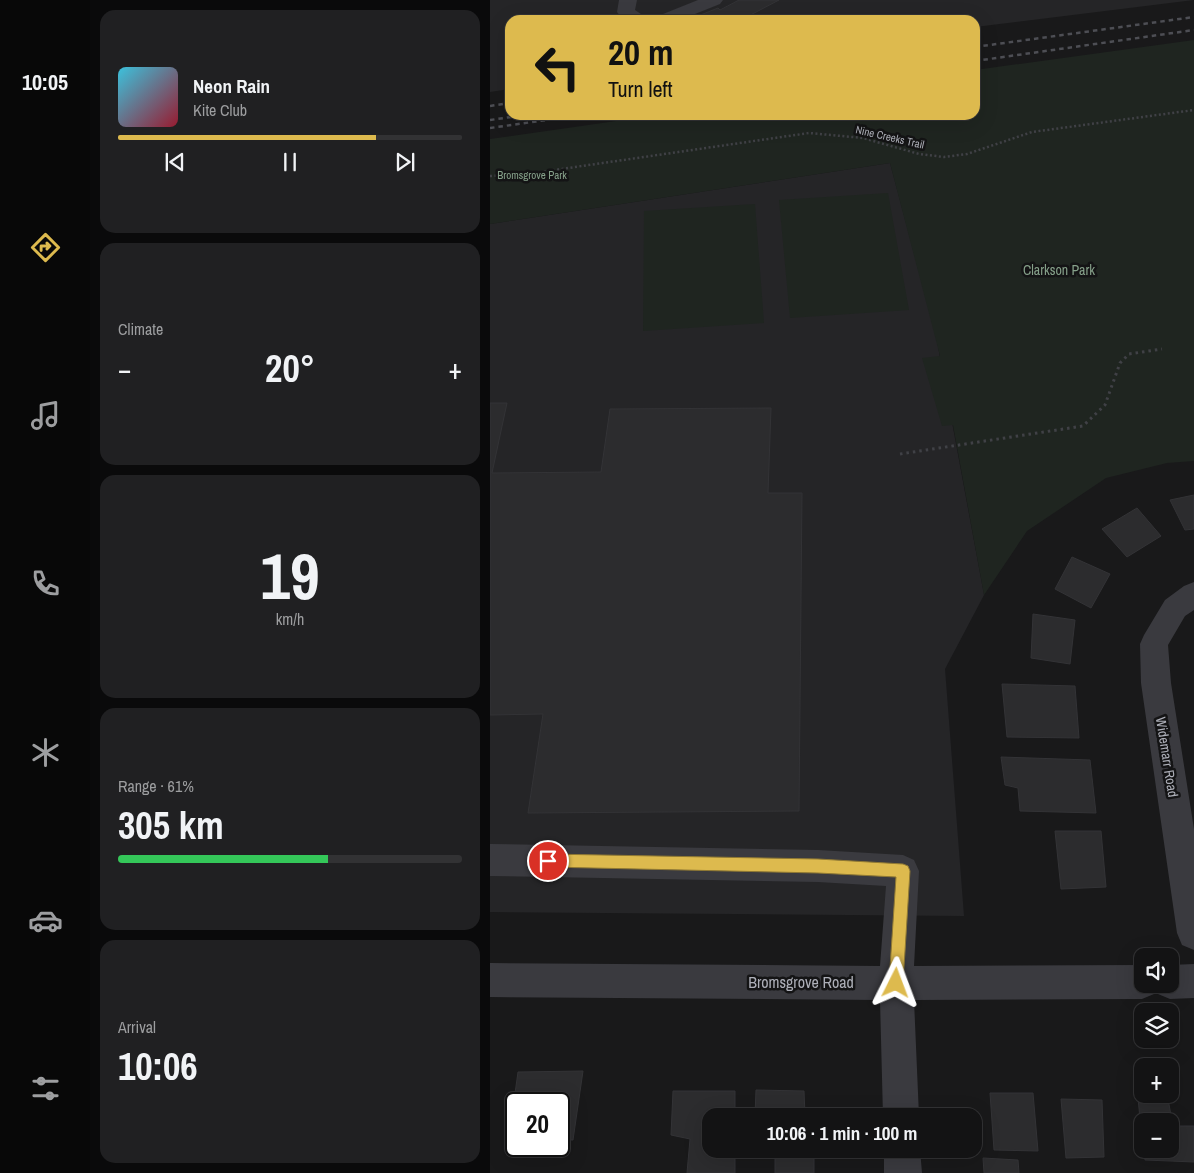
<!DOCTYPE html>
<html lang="en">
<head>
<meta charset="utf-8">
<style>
  body { margin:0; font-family:"Archivo Narrow",sans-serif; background:#202022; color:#f1f3f6; height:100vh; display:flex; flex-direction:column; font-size:19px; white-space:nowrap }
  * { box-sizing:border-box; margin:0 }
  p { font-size:16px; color:#9d9ea0 }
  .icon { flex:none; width:28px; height:28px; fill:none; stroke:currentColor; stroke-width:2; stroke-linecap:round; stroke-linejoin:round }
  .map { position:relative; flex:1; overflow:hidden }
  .details { display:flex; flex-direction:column; gap:10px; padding:10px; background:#0a0a0b; width:400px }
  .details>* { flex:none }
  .hud { position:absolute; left:15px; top:15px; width:475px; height:105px; border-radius:15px; box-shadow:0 5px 20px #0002,0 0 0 1px #323234; background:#ddba4e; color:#111; overflow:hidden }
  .controls { position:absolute; left:644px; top:948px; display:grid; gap:10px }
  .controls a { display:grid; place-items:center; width:45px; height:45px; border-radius:10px; background:#131314; box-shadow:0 5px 20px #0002,0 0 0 1px #323234; font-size:25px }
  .speed { position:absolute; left:15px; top:1092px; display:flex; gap:10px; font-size:25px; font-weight:700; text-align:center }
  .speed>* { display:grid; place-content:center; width:65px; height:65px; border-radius:50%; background:#131314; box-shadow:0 5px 20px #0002,0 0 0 1px #323234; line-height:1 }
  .speed .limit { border:2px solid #111; border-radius:8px; background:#fff; color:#111 }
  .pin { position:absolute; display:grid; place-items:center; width:42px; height:42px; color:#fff; margin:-21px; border:2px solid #fff; border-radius:50%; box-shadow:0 1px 5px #0007 }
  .me { position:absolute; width:55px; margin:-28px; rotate:3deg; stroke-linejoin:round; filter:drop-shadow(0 0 4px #0008) }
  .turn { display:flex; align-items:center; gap:18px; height:105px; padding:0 20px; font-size:22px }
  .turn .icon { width:65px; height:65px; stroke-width:2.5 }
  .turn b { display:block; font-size:35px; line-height:42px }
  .big { font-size:38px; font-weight:800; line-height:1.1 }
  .details .widget { flex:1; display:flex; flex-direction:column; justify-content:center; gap:8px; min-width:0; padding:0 18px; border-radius:15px; background:#202022 }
  .details .dial { align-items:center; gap:0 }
  .dial b { font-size:65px; line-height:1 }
  .song { display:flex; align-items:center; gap:15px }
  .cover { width:60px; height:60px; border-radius:8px; background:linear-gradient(135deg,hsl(190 70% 55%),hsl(350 70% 35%)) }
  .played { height:5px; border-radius:2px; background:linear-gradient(90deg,#ddba4e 75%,#323234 75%) }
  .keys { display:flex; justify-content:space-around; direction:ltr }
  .heat { display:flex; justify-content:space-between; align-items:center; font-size:28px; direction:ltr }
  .charge { height:8px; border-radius:4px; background:linear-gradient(90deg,#34c759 61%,#323234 0) }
  .trip { position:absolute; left:212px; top:1108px; width:280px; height:50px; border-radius:15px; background:#131314; box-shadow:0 5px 20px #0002,0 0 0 1px #323234; font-weight:800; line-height:50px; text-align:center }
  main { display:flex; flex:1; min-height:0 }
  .menu { display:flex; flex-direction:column; width:90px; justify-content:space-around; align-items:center; background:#080808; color:#9d9ea0 }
  .menu .icon { width:35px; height:35px }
  .menu .active { color:#ddba4e }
  .menu b { font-size:22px; color:#f1f3f6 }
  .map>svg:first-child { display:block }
</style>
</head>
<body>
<main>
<nav class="menu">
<b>10:05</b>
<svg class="icon active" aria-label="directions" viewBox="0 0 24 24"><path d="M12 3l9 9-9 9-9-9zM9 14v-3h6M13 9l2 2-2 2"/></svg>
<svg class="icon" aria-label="music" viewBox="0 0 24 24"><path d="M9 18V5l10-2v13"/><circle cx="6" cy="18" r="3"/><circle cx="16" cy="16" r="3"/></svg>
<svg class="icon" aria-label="phone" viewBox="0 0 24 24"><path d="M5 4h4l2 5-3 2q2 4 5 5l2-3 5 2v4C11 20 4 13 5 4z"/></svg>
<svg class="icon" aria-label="climate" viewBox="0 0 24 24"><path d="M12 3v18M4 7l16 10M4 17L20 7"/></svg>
<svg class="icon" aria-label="car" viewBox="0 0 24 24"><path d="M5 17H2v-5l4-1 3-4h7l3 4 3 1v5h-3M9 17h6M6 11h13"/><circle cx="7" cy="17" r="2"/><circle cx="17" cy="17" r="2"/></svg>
<svg class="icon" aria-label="filters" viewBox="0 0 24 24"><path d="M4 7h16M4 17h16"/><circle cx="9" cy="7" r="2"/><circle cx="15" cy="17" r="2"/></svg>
</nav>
<section class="details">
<div class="widget">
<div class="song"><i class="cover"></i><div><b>Neon Rain</b><p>Kite Club</p></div></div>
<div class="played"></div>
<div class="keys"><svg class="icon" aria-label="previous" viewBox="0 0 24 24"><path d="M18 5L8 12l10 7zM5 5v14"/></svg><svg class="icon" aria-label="pause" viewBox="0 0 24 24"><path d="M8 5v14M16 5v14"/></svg><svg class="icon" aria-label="next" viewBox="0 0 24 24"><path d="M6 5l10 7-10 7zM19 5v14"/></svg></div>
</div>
<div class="widget"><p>Climate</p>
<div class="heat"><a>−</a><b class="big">20°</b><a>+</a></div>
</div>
<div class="widget dial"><b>19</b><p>km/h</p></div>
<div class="widget"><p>Range · 61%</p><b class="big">305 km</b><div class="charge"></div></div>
<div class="widget"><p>Arrival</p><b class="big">10:06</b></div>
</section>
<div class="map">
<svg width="704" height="1173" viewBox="0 0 704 1173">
  <rect width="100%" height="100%" fill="#19191a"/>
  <!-- built -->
  <path fill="#252527" d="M0,0H704L485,27V20H20V89L0,92Z
    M400,163L446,336L494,595L455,669L474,916L0,912V224Z"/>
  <!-- green -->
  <path fill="#1f2520" d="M704,40V461L677,463L616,478L537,531L494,595L463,425L452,426L432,358L450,356L400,163L0,224V139L168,115H485V70Z
    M398,193L419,310L300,318L289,200Z
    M265,204L274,323L153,331L154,211Z"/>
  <!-- building -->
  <path fill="#2c2c2e" stroke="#333336" d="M249,0H289L251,20H198L228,8L230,10Z
    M0,403H17L2,473L111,472L120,409L281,408L278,493H312L309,811L38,813L53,714L0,715Z
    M704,495V529L695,530L680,500Z
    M647,508L671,536L637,557L612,529Z
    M582,557L620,574L601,608L565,589Z
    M543,614L585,620L580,664L541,658Z
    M512,684L585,686L589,738L517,737Z
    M511,757L600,760L606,813L530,811L528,788L515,785Z
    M565,831H611L616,887L571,889Z
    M93,1071L83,1140H69V1104H26V1142L18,1143L28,1072Z
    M266,1090L314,1091L315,1116H265Z
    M183,1091H245V1116H221V1149H245V1173H197L200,1139L181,1135Z
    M500,1093H543L548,1151L504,1150Z
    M648,1098L678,1099L683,1126H704V1162L655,1160L654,1149H680V1121H652V1139Z
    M571,1099L612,1100L614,1157L576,1158Z
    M271,1149H324V1173H285V1154Z
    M493,1158L528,1160L529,1173H494Z"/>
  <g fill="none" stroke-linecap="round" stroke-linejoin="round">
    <!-- path-far1 -->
    <path stroke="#404146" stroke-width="2.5" stroke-dasharray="2 2.5" stroke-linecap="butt" d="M0,176L37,174L319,133L373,138L429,154L454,157L477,154L542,132L704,110"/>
    <!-- path -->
    <path stroke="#404146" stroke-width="3" stroke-dasharray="2.5 4" stroke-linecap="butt" d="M410,454L593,426L615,405L630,363L639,354L672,349"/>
    <!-- minor -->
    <path fill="#3a3a3f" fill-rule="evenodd" d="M129,0H147L145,10L160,20C148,20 135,23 127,12Z
      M208,0H233L230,4L190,20H165L168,16Z
      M704,582V610L695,616L678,645L681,683L704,829V950L692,945L687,933L651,683L650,644L654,635L675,600L694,586Z
      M0,844L328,850L413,855L424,860L429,871L424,966L652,965V984H680V965L704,964V998L680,999L668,994L666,989L664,994L652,999L424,1000L429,1116H393L390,1000L0,997V963L390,966L396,886L328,882L0,876Z
      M394,1149H430L432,1173H394Z"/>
    <!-- rail -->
    <path stroke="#4d4e54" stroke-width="2.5" stroke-dasharray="4.5 4" stroke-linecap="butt" d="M485,47L704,17
      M485,61L704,30
      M0,106L20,103
      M0,120L35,115
      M0,128L92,115"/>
  </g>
  <!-- route -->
  <path fill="#ddba4e" stroke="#907933" d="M58,854L328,859L413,864L418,866L420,871L413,983L411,988L406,990L401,988L399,983L406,877L328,873L58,867L53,865L51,861L53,856Z"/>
  <g text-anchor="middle" stroke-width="5" stroke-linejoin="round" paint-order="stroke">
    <!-- far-street labels -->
    <g font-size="11" fill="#adafb8" stroke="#141415">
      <text transform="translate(400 137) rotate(13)" y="4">Nine Creeks Trail</text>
    </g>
    <!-- far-park labels -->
    <g font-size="11" fill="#86a18a" stroke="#141415">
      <text x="42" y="179">Bromsgrove Park</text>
    </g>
    <!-- park labels -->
    <g font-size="14" fill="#86a18a" stroke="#141415">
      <text x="569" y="275">Clarkson Park</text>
    </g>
    <!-- street labels -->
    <g font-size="14" fill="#adafb8" stroke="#141415">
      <text transform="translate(677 757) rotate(81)" y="5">Widemarr Road</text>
    </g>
    <!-- near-street labels -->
    <g font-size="16" fill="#adafb8" stroke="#141415">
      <text x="311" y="988">Bromsgrove Road</text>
    </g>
  </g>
</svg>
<div class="controls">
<a><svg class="icon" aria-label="sound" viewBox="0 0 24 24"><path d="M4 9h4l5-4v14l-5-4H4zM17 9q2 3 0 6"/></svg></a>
<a><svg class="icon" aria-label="layers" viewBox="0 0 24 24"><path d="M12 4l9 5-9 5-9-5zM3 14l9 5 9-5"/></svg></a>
<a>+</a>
<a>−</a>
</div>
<div class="speed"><div class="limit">20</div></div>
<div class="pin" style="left:58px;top:861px;background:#d93025"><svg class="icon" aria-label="arrive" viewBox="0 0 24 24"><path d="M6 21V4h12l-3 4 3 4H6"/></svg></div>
<svg class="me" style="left:406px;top:983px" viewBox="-20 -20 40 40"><path d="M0-17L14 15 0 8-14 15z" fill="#ddba4e" stroke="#fff" stroke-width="4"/></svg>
<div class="trip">10:06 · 1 min · 100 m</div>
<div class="hud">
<div class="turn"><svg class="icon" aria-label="left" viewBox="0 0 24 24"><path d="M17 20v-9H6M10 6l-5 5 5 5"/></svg><div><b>20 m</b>Turn left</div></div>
</div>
</div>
</main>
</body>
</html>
